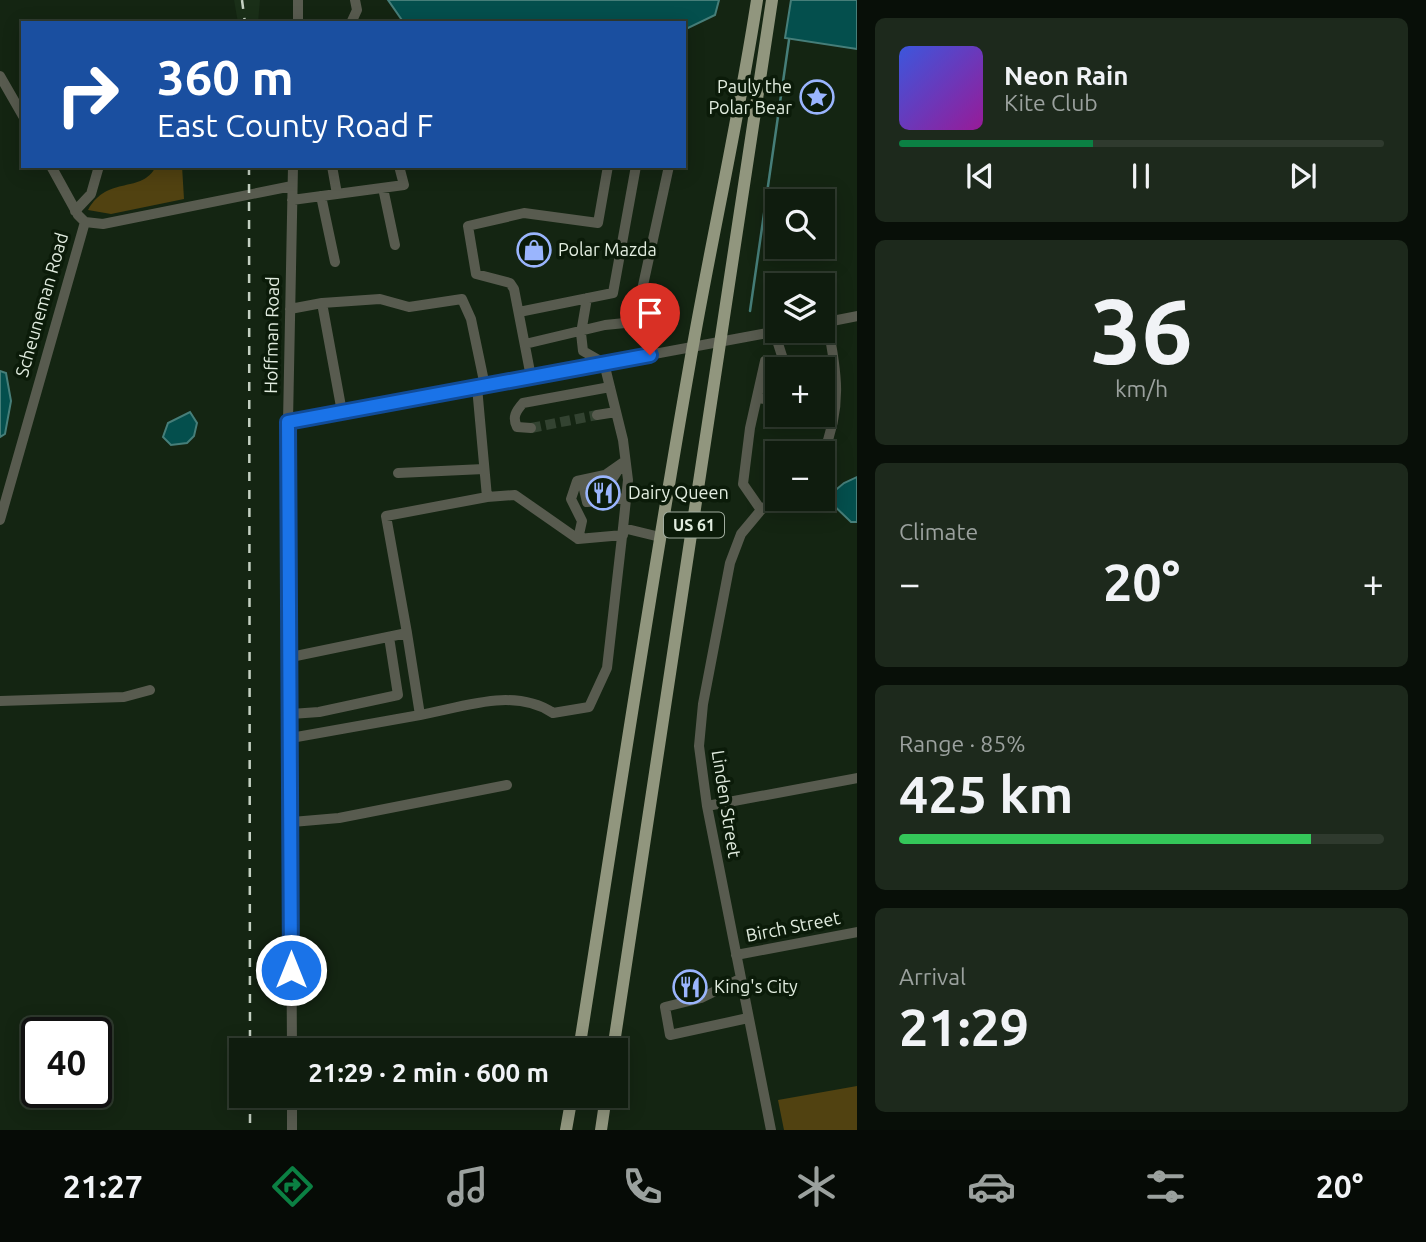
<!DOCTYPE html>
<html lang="en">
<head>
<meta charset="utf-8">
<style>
  body { margin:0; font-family:Ubuntu,sans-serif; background:#1d291c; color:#f1f3f6; height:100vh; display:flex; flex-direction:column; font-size:26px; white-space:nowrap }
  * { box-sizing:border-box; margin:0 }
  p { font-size:23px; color:#9ba19e }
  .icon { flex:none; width:38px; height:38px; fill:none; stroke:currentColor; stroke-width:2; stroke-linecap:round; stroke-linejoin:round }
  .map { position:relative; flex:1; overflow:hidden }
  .panel { display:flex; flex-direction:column; gap:18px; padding:18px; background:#080f08; width:569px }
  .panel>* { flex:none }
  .banner { position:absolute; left:21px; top:21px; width:665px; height:147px; border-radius:0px; box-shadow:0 4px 18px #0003,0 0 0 2px #2f3a2e; background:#1a4fa0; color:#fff; overflow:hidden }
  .tools { position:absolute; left:765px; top:189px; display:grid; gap:14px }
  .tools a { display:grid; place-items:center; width:70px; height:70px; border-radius:0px; background:#0f1c0e; box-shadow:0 4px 18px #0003,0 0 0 2px #2f3a2e; font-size:35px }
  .speed { position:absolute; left:21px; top:1017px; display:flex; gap:14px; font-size:35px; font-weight:700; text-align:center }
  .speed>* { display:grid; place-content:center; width:91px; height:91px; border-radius:50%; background:#0f1c0e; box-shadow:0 4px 18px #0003,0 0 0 2px #2f3a2e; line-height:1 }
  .speed .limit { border:4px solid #111; border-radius:10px; background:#fff; color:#111 }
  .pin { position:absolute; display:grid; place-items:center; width:60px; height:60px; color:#fff; margin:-72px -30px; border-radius:50% 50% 50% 0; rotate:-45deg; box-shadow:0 0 7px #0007 }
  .pin .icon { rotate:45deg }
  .me { position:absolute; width:77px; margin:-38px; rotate:0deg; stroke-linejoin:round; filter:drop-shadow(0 0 5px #0008) }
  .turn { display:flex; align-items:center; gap:24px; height:147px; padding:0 21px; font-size:32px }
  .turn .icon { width:91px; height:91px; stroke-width:2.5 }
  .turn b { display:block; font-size:49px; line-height:60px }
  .big { font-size:52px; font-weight:700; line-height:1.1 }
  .panel .card { flex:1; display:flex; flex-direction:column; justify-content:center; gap:10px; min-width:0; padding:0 24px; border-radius:10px; background:#1d291c }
  .panel .dial { align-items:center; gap:0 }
  .dial b { font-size:91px; line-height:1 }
  .song { display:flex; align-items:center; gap:21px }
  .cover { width:84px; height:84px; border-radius:10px; background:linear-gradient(135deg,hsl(230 70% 55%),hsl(300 70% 35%)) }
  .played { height:7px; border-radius:4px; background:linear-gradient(90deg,#0b8043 40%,#2f3a2e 40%) }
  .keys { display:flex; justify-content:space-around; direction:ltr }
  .heat { display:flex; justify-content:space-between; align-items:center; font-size:38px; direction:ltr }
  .charge { height:10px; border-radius:5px; background:linear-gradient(90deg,#34c759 85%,#2f3a2e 0) }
  .trip { position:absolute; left:229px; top:1038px; width:399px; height:70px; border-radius:0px; background:#0f1c0e; box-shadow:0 4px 18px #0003,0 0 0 2px #2f3a2e; font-weight:700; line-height:70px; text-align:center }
  .tabs { display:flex; height:112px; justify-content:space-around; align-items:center; background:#060b06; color:#9ba19e }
  .tabs .icon { width:49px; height:49px }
  .tabs .current { color:#0b8043 }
  .tabs b { font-size:32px; color:#f1f3f6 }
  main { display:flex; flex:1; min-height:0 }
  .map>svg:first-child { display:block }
</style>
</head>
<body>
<main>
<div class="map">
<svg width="858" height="1130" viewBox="0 0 858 1130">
  <rect width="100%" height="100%" fill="#142512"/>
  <!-- built -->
  <path fill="#1a2f18" d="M234,0H260L258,23H238Z"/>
  <!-- green -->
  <path fill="#514211" d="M156,166H182L184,199L111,214L88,210C108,174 142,195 156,166Z
    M857,1086V1130H784L778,1100Z"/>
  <!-- water -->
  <path fill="#044f4d" stroke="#467e79" stroke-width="2" d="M388,0H719L715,15L684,30V23H404Z
    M791,0H857V49L785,38Z
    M0,371L6,373L11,401L5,434L0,437Z
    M190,412L197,423L194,436L187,443L171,445L163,437L168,423Z
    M857,477V522H851L826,498L844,483Z"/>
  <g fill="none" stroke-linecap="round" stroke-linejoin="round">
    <!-- stream -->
    <path stroke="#467e79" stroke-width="2.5" d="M750,311L789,40"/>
    <!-- minor-tunnel -->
    <path stroke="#334331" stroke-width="10" stroke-dasharray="10 5" stroke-linecap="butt" d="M531,428L597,415"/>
    <!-- minor -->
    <path stroke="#585b4f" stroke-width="10" d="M298,23V0
      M351,23L357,10L355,0
      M0,76L23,116
      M51,166L78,215L85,222
      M332,166L337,194
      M383,188L395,245
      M321,196L335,262
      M292,200L404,185L399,166
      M75,211L91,194L99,166
      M85,222L103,224L292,186
      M587,298L581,333L583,351L604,363L623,440L628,480L623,528L660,537
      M322,303L380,299L409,307L462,299L471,319L485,386
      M290,309L322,303L342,412
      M519,312L613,293L636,166
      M822,323L858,316
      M525,344L605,325L635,322L669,166
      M531,377L514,289L510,283L476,274L468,226L524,213L598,223L608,166
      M758,398L777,401
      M597,415L616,412
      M288,422L778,331
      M531,428L517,427C512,417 516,411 523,403L610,387
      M822,456C843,407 837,372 827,322
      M620,467L611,481L583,485L587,502L626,498
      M398,473L484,469
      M487,497L515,495L578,539L623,535
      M761,510L743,484L750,428L765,361L783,359L774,331
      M0,520L85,222
      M578,539L582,521L571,499L577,481L605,475L625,461
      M291,657L407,633L386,516L487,497L477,387
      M0,701L124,697L150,690
      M291,714L319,712L398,695L389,637
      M420,715C463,707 514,687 553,713L589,707L607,668L623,528
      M291,738L420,715L407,633
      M707,806L858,778
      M292,822L339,818L507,785
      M736,955L858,932
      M740,979L701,998L665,1007L670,1035L748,1018
      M292,1050L288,422L293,166
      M292,1096V1130
      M771,1130L707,806L699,746L703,704L730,563L741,534L761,510L777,498"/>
    <!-- major -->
    <path stroke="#91967e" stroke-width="12" d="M579,1050C615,823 649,595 689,368C710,245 738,124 757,0
      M613,1050L772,0
      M566,1130L572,1096
      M601,1130L606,1096"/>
    <!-- rail -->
    <path stroke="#c5d1c3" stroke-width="2.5" stroke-dasharray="9 9" stroke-linecap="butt" d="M242,0L245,23
      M249,166L250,1050
      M250,1096V1130"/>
  </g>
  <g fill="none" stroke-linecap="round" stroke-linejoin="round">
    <defs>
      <path id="route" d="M291,970L288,422L650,355"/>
    </defs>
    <!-- route casing -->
    <use href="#route" stroke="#114b97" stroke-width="18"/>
    <!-- route -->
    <use href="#route" stroke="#1a73e8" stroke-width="12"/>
  </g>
  <!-- icons -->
  <defs>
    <symbol id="sight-ring" viewBox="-11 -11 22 22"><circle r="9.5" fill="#0b1b09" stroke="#9ab5fd" stroke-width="1.5"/><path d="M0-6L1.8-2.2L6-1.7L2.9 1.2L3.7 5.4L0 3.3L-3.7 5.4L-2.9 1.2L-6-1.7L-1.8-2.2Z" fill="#9ab5fd"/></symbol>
    <symbol id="shop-ring" viewBox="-11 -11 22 22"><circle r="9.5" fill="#0b1b09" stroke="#9ab5fd" stroke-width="1.5"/><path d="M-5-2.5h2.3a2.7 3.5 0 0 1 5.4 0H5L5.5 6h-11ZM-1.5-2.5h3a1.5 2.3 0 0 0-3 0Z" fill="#9ab5fd"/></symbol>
    <symbol id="restaurant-ring" viewBox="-11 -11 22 22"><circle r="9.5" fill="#0b1b09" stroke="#9ab5fd" stroke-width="1.5"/><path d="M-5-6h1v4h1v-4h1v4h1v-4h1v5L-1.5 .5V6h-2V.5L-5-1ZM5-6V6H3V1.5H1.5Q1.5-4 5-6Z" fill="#9ab5fd"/></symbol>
  </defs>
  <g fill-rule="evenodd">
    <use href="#sight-ring" x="798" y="78" width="38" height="38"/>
    <use href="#shop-ring" x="515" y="231" width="38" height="38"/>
    <use href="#restaurant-ring" x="584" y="474" width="38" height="38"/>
    <use href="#restaurant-ring" x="671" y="968" width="38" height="38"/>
  </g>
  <g text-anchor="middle" stroke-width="7" stroke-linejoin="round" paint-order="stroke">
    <!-- shield labels -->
    <rect fill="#0b1b09" stroke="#a1ad9f" stroke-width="2" x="664" y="512.5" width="60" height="25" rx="5"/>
    <g font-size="16" font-weight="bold" fill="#e1ecdf">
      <text x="694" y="531">US 61</text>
    </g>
    <!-- poi labels -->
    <g font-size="18" fill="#e1ecdf" stroke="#0b1b09" text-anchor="start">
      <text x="792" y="93" text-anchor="end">Pauly the<tspan x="792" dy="21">Polar Bear</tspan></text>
      <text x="558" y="256">Polar Mazda</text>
      <text x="628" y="499">Dairy Queen</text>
      <text x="714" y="993">King's City</text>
    </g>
    <!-- street labels -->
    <g font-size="18" fill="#e1ecdf" stroke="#0b1b09">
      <text transform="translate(42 305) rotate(-74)" y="6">Scheuneman Road</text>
      <text transform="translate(272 335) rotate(-89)" y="6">Hoffman Road</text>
      <text transform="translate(726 804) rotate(81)" y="6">Linden Street</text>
      <text transform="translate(793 927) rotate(-11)" y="6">Birch Street</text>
    </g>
  </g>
</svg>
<div class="tools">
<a><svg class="icon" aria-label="search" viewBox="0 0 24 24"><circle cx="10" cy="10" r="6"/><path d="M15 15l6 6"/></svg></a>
<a><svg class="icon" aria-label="layers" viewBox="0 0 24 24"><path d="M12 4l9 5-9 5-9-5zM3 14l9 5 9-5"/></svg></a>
<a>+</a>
<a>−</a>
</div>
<div class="speed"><div class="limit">40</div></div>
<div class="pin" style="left:650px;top:355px;background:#d93025"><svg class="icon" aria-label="arrive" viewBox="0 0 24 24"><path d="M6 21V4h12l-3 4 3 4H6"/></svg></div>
<svg class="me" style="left:291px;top:970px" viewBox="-20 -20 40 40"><circle r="17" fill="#1a73e8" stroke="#fff" stroke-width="3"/><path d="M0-11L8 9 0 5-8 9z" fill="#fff"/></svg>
<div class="trip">21:29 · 2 min · 600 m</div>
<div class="banner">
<div class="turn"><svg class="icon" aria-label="right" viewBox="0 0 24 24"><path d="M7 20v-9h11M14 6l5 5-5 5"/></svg><div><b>360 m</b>East County Road F</div></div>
</div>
</div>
<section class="panel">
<div class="card">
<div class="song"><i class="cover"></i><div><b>Neon Rain</b><p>Kite Club</p></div></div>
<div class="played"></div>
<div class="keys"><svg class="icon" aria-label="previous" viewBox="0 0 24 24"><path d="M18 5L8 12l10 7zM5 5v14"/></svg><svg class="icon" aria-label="pause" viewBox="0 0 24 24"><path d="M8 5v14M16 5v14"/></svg><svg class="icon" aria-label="next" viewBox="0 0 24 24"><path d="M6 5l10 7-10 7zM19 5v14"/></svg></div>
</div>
<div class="card dial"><b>36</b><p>km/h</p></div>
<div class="card"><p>Climate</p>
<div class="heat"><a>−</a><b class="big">20°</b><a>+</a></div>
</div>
<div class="card"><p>Range · 85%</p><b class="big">425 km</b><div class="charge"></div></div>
<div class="card"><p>Arrival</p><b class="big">21:29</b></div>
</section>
</main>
<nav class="tabs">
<b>21:27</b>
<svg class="icon current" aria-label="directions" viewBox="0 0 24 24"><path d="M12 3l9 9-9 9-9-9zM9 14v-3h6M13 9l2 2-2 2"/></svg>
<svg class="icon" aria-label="music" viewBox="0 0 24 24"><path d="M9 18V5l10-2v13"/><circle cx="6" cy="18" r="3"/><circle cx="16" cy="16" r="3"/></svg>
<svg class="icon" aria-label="phone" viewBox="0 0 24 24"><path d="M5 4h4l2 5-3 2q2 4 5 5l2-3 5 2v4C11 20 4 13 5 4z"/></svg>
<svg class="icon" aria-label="climate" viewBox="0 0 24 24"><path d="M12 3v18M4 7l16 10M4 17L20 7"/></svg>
<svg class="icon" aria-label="car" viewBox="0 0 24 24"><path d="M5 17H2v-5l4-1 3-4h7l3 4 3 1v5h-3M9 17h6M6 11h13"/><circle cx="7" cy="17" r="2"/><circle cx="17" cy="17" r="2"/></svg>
<svg class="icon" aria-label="filters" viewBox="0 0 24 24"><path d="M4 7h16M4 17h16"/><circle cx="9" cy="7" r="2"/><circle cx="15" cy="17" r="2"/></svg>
<b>20°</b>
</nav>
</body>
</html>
